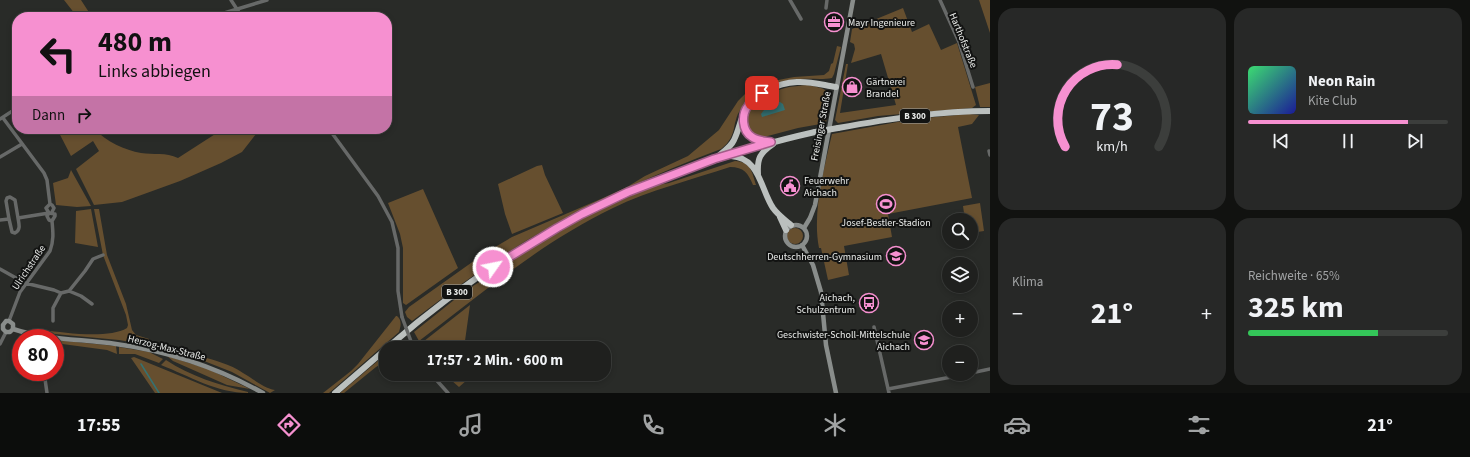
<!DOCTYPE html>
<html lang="de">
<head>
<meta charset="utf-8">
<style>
  body { margin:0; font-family:"Source Sans 3",sans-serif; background:#272827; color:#f1f3f6; height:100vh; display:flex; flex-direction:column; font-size:15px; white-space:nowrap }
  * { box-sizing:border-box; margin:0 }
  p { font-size:13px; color:#a1a3a4 }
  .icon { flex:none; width:22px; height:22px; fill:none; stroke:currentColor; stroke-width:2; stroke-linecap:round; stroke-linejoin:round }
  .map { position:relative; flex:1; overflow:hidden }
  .panel { display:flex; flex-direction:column; gap:8px; padding:8px; background:#111210; width:480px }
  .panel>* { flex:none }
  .guide { position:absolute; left:12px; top:12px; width:380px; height:122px; border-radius:16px; box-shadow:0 2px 6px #0003,0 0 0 1px #3c3e3c; background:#f690d0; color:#111; overflow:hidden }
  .controls { position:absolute; left:942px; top:213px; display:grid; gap:8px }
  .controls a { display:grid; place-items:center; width:36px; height:36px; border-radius:50%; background:#1f201e; box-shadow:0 2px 6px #0003,0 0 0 1px #3c3e3c; font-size:20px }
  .speed { position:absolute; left:12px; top:329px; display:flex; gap:8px; font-size:20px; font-weight:700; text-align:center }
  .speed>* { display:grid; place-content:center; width:52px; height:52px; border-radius:50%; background:#1f201e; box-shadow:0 2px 6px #0003,0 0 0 1px #3c3e3c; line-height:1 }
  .speed .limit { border:6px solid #d22; background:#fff; color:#111 }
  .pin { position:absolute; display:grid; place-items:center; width:34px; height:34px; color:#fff; margin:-17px; border-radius:8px; box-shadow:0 2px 6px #0006 }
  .me { position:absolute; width:44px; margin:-22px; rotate:57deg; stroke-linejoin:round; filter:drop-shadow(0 0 3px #0008) }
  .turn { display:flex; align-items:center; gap:14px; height:84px; padding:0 20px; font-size:18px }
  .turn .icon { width:52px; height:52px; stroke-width:2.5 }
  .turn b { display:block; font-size:28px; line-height:34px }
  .then { display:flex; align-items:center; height:38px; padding:0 20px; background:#0003; gap:8px; font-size:15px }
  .big { font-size:30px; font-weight:700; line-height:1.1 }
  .panel .widget { flex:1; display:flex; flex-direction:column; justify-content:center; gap:6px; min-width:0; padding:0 14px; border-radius:16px; background:#272827 }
  .panel .dial { align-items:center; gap:0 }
  .dial svg { height:104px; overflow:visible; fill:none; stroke:#3c3e3c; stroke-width:7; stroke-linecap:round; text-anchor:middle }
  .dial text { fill:#f1f3f6; stroke:none }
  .song { display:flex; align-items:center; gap:12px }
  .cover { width:48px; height:48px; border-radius:6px; background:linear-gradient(135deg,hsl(140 70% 55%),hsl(240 70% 35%)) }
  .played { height:4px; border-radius:2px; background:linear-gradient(90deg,#f690d0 80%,#3c3e3c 80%) }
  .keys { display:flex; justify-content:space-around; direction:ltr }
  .heat { display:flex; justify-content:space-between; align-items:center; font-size:22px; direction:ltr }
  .charge { height:6px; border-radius:3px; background:linear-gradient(90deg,#34c759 65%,#3c3e3c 0) }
  .panel .tiles { flex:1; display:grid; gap:8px; grid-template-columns:repeat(2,1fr) }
  .trip { position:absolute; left:379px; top:341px; width:232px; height:40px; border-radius:16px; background:#1f201e; box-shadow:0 2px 6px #0003,0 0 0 1px #3c3e3c; font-weight:700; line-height:40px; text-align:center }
  .tabs { display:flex; height:64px; justify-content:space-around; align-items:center; background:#0c0d0c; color:#a1a3a4 }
  .tabs .icon { width:28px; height:28px }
  .tabs .current { color:#f690d0 }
  .tabs b { font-size:18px; color:#f1f3f6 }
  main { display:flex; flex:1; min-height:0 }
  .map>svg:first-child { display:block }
</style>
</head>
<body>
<main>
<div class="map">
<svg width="990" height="393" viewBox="0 0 990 393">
  <rect width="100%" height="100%" fill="#292b28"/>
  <!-- green -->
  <path fill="#664f2f" d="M64,0H81L92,17H80L79,14H75Z
    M979,0H990V33Z
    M903,8L912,32L929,24L941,50L957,43L976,105L972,108L878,116L838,123L835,120L846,64H848L840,113L896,105L881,54L851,63L855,49L854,44L850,42L852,29Z
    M837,46L841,47L834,74L832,78C821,80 811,78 801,79C777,80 751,91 739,112C737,115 736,120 735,123C733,135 730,142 721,149C655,174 590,203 529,239C488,264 450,292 412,321L407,317L405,312L409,307L485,253L512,237L603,198L627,187L645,176L688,156L719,130L738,101L746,93L757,87L773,81L794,77L824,75L829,71L831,64L833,63Z
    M990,83V107H980L975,87Z
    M807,85C816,87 824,87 830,94L826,123L798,128L764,137L753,134C751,131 748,127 747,123C743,107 772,91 785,88C792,86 800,86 807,85Z
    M969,114L979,115L972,124L958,127L972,198L888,214L892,237L844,246L849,275L828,280L821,248H819C812,213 824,169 832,134L914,119Z
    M57,129H95C106,142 125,150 141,153C153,155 166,152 178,158L223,129H260L242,152L221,163L180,181L122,202L94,205L76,169L99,151L93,141L71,156Z
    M735,161C751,162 752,172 756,185H753C748,173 744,167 730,167C691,180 650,190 613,208C542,242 481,294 419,341L414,332L464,292L522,254L585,217L653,186L669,183Z
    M542,165L545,175L563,213L512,234L505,214L498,184L537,166Z
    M71,170L91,206L77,207L56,205L53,183L68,178Z
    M423,189L458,268L406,305L403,303V248L400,234L388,203Z
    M980,203L984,231L971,233V220H965L963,206Z
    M91,209L98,247L75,243L76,211Z
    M94,209H99L107,255L126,304L132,330L136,335L149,339L148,345L119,340L44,333V330C65,333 109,339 127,328L128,325L126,315L103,255Z
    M787 236a8 8 0 1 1 16 0a8 8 0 1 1-16 0Z
    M470,305L464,348H419V345Z
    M396,316H397C402,320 401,326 399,332L329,393H323L351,371L358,364Z
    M55,340L116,346L117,354L107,350L55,343Z
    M119,347L149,352L163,359L159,363L135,354H119Z
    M386,354V361L376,367L344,393H340Z
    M167,356L208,369L250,389L227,385L173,361Z
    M199,356C214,360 230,364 243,373C254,379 263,388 275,390L270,393L232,372L199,359Z
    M134,357L222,393H155L131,358Z
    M166,360C190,376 219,385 248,392V393C217,393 189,376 161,365Z
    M444,374H474L459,387Z"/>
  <!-- water -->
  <path fill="#347273" d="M775,102H780L783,104L785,110L762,117L761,114L764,110Z"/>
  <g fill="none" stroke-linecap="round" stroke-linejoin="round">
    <!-- stream -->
    <path stroke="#347273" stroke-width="1.5" d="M141,364L159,393"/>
    <!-- street -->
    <path stroke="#676968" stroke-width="3.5" d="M231,0L242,17
      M790,0L801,19
      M940,0L959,42L973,87
      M826,8L827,0
      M211,17L267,0
      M3,118L44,173L47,180L50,204L52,205L54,208L52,212
      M0,119L17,108
      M329,129L378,196L392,222L398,248V291L402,317
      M989,151L990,155
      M0,157L22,144
      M9,219L6,201L7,198L10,197L15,200L18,218L49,213L46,208L50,204
      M0,220L9,219L12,232L15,233C21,230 19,224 18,218
      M0,269L25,283L54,290L61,293L69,291L85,271L93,259L103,255
      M69,291L81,296L92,304
      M9,321L20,292L50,251C54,240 53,232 52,221L49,220L47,216L49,213L55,214V216L52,221
      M53,321V308L61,293
      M874,327L889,393
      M0,344L6,332
      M44,372L47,393
      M971,373L990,369
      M431,374L448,393
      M888,389L967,374"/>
    <!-- secondary -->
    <path stroke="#898d8b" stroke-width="4.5" d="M785 236a11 11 0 1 1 22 0a11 11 0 1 1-22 0Z
      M804,228L810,218L815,205L853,0
      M802,245L813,265L821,292L826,345L836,393
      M3,325L6,321H9L13,324V329
      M3,325V329L6,332H10L13,329
      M13,329C46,340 82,339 116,344C168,351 218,368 263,393"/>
    <!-- highway -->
    <path stroke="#bbc0be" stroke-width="6" d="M744,115C742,135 753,139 769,142
      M838,128C888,119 939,111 990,111
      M731,156C760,158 760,188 773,208C778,215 785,220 791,225
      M717,157C723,152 731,147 734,140C739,130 740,120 745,111C753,93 779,83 797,82C810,81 823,85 836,87
      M758,174C757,158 760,153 773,144
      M780,217L786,230
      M387,348C459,285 541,231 628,192C668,175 709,162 751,149C772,142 793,137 815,132
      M335,393L386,349"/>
    <!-- street-bridge -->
    <path stroke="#676968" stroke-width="3.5" d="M402,317L412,344"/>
    <!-- highway-bridge -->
    <path stroke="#bbc0be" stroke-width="6" d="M815,132L838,128"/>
  </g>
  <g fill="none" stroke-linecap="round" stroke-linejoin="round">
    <defs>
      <path id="route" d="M493,267L557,228L582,214L628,192L714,159L771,142C765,141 757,141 752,137C742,131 741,115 748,106C751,100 757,97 762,93"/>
    </defs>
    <!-- route casing -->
    <use href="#route" stroke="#a05e87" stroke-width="10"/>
    <!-- route -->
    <use href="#route" stroke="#f690d0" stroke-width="7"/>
  </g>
  <!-- icons -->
  <defs>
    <symbol id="office-ring" viewBox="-11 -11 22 22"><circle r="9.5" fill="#121312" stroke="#f690d0" stroke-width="1.5"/><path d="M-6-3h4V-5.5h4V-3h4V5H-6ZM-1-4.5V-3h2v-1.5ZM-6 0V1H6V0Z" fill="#f690d0"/></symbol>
    <symbol id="shop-ring" viewBox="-11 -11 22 22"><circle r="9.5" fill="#121312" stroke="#f690d0" stroke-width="1.5"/><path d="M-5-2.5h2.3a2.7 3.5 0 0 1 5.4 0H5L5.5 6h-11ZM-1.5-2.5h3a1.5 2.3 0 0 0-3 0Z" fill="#f690d0"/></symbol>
    <symbol id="civic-ring" viewBox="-11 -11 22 22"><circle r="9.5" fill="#121312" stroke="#f690d0" stroke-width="1.5"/><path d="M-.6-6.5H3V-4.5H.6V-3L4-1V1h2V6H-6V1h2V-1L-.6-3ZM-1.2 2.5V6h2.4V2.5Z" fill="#f690d0"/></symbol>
    <symbol id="stadium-ring" viewBox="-11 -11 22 22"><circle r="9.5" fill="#121312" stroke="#f690d0" stroke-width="1.5"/><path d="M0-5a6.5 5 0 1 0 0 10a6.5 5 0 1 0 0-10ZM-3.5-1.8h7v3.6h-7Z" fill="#f690d0"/></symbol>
    <symbol id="school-ring" viewBox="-11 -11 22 22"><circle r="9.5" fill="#121312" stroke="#f690d0" stroke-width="1.5"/><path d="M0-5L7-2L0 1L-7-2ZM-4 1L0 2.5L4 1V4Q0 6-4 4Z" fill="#f690d0"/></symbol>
    <symbol id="bus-ring" viewBox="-11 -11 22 22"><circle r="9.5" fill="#121312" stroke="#f690d0" stroke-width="1.5"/><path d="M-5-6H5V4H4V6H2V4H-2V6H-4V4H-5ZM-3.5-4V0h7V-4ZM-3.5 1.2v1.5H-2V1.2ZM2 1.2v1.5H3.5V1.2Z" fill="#f690d0"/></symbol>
  </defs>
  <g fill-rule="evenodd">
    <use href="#office-ring" x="823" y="11" width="22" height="22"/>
    <use href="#shop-ring" x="841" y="76" width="22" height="22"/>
    <use href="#civic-ring" x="779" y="175" width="22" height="22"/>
    <use href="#stadium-ring" x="875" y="193" width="22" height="22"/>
    <use href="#school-ring" x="885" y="245" width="22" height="22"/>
    <use href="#bus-ring" x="858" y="292" width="22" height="22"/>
    <use href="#school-ring" x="913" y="329" width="22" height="22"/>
  </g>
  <g text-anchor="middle" stroke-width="4" stroke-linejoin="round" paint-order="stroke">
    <!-- shield labels -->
    <g fill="#121312" stroke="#a9aba9" stroke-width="1">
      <rect x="900" y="109" width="30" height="14" rx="3"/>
      <rect x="442" y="285" width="30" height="14" rx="3"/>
    </g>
    <g font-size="9" font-weight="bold" fill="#eaecea">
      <text x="915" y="119">B 300</text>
      <text x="457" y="295">B 300</text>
    </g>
    <!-- poi labels -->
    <g font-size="10" fill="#eaecea" stroke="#121312" text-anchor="start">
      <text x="848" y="26">Mayr Ingenieure</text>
      <text x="866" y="85">Gärtnerei<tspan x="866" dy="12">Brandel</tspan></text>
      <text x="804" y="184">Feuerwehr<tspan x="804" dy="12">Aichach</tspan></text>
      <text x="886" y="226" text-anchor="middle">Josef-Bestler-Stadion</text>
      <text x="882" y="260" text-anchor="end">Deutschherren-Gymnasium</text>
      <text x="855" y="301" text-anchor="end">Aichach,<tspan x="855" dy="12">Schulzentrum</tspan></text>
      <text x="910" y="338" text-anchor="end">Geschwister-Scholl-Mittelschule<tspan x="910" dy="12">Aichach</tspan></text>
    </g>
    <!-- street labels -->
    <g font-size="10" fill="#eaecea" stroke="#121312">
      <text transform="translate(964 40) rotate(68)" y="4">Harthofstraße</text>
      <text transform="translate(820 126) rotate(-79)" y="4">Freisinger Straße</text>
      <text transform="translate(28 267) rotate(-56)" y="4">Ulrichstraße</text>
      <text transform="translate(167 347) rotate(14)" y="4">Herzog-Max-Straße</text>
    </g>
  </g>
</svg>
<div class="controls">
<a><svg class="icon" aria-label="search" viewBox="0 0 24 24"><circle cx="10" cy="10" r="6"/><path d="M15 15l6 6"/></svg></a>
<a><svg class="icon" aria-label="layers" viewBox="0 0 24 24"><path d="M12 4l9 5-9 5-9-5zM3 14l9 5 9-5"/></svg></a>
<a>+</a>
<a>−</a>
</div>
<div class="speed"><div class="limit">80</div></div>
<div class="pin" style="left:762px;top:93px;background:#d93025"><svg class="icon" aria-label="arrive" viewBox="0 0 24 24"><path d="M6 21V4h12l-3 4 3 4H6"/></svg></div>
<svg class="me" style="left:493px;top:267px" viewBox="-20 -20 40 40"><circle r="17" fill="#f690d0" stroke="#fff" stroke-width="3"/><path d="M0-11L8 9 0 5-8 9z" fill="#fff"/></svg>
<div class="trip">17:57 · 2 Min. · 600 m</div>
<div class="guide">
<div class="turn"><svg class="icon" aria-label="left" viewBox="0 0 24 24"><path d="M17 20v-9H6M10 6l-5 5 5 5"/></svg><div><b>480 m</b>Links abbiegen</div></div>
<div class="then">Dann<svg class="icon" aria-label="right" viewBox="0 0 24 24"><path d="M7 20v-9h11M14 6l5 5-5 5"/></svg></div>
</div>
</div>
<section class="panel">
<div class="tiles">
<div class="widget dial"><svg viewBox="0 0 100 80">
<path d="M14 69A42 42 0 1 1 86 69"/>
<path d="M14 69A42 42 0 0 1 54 6" stroke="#f690d0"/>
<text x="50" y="56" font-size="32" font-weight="700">73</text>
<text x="50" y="72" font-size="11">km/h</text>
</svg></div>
<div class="widget">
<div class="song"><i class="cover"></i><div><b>Neon Rain</b><p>Kite Club</p></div></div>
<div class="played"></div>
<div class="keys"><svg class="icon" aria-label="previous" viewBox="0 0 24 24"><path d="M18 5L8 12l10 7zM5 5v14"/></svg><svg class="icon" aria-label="pause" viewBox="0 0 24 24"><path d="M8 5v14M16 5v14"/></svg><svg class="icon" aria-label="next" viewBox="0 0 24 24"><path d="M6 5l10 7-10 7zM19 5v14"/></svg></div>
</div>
<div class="widget"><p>Klima</p>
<div class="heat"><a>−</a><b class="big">21°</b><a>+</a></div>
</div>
<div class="widget"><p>Reichweite · 65%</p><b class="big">325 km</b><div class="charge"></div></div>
</div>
</section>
</main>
<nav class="tabs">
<b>17:55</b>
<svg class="icon current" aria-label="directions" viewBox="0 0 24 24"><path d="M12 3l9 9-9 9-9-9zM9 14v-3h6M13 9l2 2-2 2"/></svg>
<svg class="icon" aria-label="music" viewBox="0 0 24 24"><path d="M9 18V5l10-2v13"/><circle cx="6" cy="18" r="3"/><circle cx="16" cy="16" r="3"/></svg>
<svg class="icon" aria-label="phone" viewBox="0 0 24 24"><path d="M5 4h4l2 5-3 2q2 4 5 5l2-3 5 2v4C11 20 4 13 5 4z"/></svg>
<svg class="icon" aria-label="climate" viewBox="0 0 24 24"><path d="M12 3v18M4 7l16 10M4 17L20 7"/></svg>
<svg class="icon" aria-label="car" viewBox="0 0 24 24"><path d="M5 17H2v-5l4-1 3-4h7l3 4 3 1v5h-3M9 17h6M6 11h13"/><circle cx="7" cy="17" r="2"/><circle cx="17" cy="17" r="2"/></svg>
<svg class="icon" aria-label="filters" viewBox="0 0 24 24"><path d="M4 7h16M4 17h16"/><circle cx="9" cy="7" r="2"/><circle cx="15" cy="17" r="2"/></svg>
<b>21°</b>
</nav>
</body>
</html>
